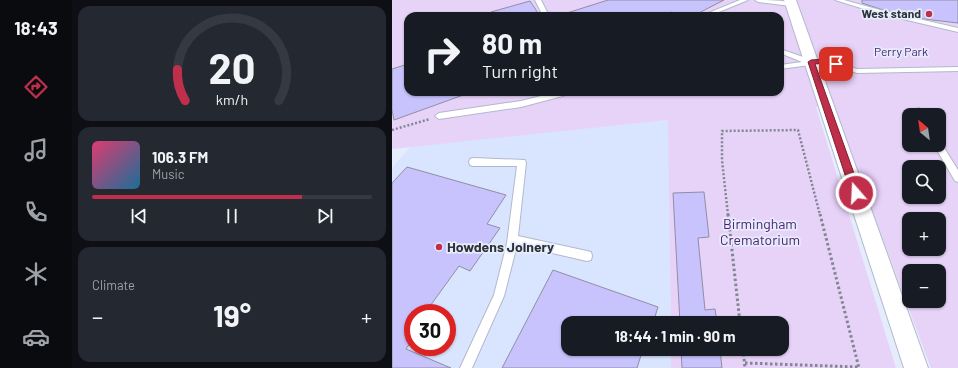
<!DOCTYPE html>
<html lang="en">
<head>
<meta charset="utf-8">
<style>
  body { margin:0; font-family:Barlow,sans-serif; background:#242831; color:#f1f3f6; height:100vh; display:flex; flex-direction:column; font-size:15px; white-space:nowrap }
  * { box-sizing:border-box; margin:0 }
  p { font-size:13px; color:#9ea1a6 }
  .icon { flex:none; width:22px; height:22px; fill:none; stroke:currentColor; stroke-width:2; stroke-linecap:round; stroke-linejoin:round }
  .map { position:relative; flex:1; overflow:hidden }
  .drawer { display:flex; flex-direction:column; gap:6px; padding:6px; background:#0d0f14; width:320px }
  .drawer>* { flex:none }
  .top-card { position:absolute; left:12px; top:12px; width:380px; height:84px; border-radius:12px; box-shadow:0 1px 3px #0004; background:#171b24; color:#f1f3f6; overflow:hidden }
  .needle { width:26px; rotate:331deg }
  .buttons { position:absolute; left:510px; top:108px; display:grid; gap:8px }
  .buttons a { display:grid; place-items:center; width:44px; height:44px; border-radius:8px; background:#171b24; box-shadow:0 1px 3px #0004; font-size:20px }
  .speed { position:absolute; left:12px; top:304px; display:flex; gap:8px; font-size:20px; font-weight:700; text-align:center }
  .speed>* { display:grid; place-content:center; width:52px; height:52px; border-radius:50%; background:#171b24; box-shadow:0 1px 3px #0004; line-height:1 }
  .speed .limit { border:6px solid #d22; background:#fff; color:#111 }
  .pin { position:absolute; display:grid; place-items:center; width:34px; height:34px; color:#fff; margin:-17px; border-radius:8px; box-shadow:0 2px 6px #0006 }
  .me { position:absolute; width:44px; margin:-22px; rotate:341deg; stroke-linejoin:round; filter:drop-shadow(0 0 3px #0008) }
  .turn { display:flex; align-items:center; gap:14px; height:84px; padding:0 12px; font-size:18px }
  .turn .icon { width:52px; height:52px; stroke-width:2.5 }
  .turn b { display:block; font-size:28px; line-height:34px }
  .big { font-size:30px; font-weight:700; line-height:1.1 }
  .drawer .tile { flex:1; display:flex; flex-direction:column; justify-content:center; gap:6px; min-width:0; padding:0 14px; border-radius:12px; background:#242831 }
  .drawer .dial { align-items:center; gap:0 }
  .dial svg { height:104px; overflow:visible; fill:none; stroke:#363941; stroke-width:7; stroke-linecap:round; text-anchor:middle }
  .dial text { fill:#f1f3f6; stroke:none }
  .song { display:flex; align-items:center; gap:12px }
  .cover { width:48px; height:48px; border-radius:6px; background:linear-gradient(135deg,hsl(340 70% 55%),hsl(200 70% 35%)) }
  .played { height:4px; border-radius:2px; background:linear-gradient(90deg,#bf2f4c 75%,#363941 75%) }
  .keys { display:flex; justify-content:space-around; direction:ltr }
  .heat { display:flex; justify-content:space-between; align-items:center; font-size:22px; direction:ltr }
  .trip { position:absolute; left:169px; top:316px; width:228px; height:40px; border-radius:12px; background:#171b24; box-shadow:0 1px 3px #0004; font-weight:700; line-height:40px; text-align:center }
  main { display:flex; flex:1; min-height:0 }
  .dock { display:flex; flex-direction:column; width:72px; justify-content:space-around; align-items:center; background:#090b0e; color:#9ea1a6 }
  .dock .icon { width:28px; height:28px }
  .dock .active { color:#bf2f4c }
  .dock b { font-size:18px; color:#f1f3f6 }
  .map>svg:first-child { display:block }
</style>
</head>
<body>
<main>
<nav class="dock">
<b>18:43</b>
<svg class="icon active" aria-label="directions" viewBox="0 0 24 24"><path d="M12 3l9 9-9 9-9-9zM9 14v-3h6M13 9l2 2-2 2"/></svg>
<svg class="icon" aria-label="music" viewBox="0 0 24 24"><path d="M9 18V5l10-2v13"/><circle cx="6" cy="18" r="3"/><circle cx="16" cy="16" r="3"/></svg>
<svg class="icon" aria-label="phone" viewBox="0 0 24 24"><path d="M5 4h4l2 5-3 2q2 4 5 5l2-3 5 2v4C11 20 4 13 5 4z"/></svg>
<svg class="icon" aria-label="climate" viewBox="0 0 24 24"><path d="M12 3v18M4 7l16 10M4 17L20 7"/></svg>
<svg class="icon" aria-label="car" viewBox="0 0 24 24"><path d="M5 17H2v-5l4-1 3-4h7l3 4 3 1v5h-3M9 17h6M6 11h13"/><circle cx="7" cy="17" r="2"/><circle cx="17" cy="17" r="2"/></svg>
</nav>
<section class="drawer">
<div class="tile dial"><svg viewBox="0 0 100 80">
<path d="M14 69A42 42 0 1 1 86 69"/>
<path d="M14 69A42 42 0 0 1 8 45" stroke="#bf2f4c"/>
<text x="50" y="56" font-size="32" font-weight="700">20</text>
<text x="50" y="72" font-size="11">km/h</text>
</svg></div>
<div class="tile">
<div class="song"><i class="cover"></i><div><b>106.3 FM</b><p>Music</p></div></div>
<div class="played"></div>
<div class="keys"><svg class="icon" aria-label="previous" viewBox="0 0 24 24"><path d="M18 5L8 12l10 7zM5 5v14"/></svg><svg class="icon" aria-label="pause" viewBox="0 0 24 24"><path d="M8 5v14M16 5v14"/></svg><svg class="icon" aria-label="next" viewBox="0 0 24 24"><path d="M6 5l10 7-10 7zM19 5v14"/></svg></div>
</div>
<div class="tile"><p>Climate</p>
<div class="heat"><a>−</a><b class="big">19°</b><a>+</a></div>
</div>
</section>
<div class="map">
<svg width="566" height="368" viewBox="0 0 566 368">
  <rect width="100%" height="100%" fill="#e5ecfc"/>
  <!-- built -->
  <path fill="#d9e4ff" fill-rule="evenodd" d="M277,120L279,323H176V349H279V368H0V168L19,146ZM21,313H55V347H21Z"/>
  <!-- green -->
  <path fill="#e7d2f8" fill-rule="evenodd" d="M0,0H566V368H539L440,104L424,107L504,368H279V349H390V323H279L276,120L0,149ZM16,16H388V92H16ZM517,115H547V145H517ZM517,167H547V197H517ZM517,219H547V249H517ZM517,271H547V301H517Z"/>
  <!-- building -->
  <path fill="#c8c2fd" stroke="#908fa2" d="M216,0H332L301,16H285L280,12L267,16H175V13Z
    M470,0H566V23L532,19L488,9L470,3Z
    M138,1L148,16H99V12Z
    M16,64V92H74V94L2,120L0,110V69Z
    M15,167L114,195L95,224L108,228L78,271L67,266L33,313H21V339L14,349L59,368H0V183Z
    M312,192L317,237L306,238L313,310L323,309L325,323H288L281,193Z
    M161,270L266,307L261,323H176V349H251L245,368H110Z
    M289,349H328L330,368H290Z"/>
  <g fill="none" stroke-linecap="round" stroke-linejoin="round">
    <defs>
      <path id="lane" d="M143,0H149L157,16H151Z
        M348,0H356L317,16H309Z
        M363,0C374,0 393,0 402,4L399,6L366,2Z
        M443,0H452L488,10L566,28V32L485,13Z
        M388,49L420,60L433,59L465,69L566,67V71L465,73L433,63L388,69V65L410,62L388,53Z
        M165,92H179L178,94L129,107L47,119L43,116L47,113L129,101Z
        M526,108L529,109L532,115H524L522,111Z
        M547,142L549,143L566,170V182L563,181L542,145H547Z
        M81,158L133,160L134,163L126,236L195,251L199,252L200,256L199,260L195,261L125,245L112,296L80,368H68L102,295L115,243L125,166H81L78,165L77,162L78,159Z"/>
      <path id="street" d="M392,0H404L536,368H512Z"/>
    </defs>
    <!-- lane casing -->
    <use href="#lane" stroke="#b1b9cc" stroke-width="2"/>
    <!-- street casing -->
    <use href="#street" stroke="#b1b9cc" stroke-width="2"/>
    <!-- path-far1 -->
    <path stroke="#818691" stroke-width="2.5" stroke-dasharray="2 2" stroke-linecap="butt" d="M0,130L38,119
      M336,215L330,160V131L406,130L428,215"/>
    <!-- path -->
    <path stroke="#818691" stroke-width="3" stroke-dasharray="2.5 2.5" stroke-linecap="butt" d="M336,214L348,323
      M428,214L467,368
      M351,349L353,368
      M353,363L466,367"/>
    <!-- lane -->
    <use href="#lane" fill="#fff" fill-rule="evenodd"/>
    <!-- street -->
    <use href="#street" fill="#fff" fill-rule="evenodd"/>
  </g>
  <!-- route -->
  <path fill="#bf2f4c" stroke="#7c1f31" d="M433,59L447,64L444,67L433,63L423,64L469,193L464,197L459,193L416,62L419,60Z"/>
  <!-- markers -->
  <g fill="#bf2f4c" stroke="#e5ecfc" stroke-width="1.5">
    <circle cx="537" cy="14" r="4"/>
    <circle cx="47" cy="247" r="4"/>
  </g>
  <g text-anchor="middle" stroke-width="3.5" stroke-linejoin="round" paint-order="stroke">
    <!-- far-poi labels -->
    <g font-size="12" font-weight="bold" fill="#2e3138" stroke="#e5ecfc" text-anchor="end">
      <text x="529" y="18">West stand</text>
    </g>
    <!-- far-park labels -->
    <g font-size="12" fill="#51216e" stroke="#e5ecfc">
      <text x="509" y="56">Perry Park</text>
    </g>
    <!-- park labels -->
    <g font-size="14" fill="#51216e" stroke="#e5ecfc">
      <text x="368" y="229">Birmingham<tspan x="368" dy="16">Crematorium</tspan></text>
    </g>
    <!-- poi labels -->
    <g font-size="14" font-weight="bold" fill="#2e3138" stroke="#e5ecfc" text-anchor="start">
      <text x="55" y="252">Howdens Joinery</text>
    </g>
  </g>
</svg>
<div class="buttons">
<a><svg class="needle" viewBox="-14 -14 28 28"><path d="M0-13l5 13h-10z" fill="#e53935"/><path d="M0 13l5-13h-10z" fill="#9ea1a6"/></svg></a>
<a><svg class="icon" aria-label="search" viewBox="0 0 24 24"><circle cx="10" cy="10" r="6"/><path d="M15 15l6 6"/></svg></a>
<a>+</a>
<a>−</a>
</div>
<div class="speed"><div class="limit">30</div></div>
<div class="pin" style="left:444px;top:64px;background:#d93025"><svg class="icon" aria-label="arrive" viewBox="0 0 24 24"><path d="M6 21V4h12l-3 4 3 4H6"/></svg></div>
<svg class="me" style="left:464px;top:193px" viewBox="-20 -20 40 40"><circle r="17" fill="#bf2f4c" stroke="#fff" stroke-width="3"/><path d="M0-11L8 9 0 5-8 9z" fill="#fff"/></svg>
<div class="trip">18:44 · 1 min · 90 m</div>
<div class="top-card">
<div class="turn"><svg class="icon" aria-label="right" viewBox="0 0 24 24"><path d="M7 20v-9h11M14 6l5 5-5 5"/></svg><div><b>80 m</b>Turn right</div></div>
</div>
</div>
</main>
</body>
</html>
